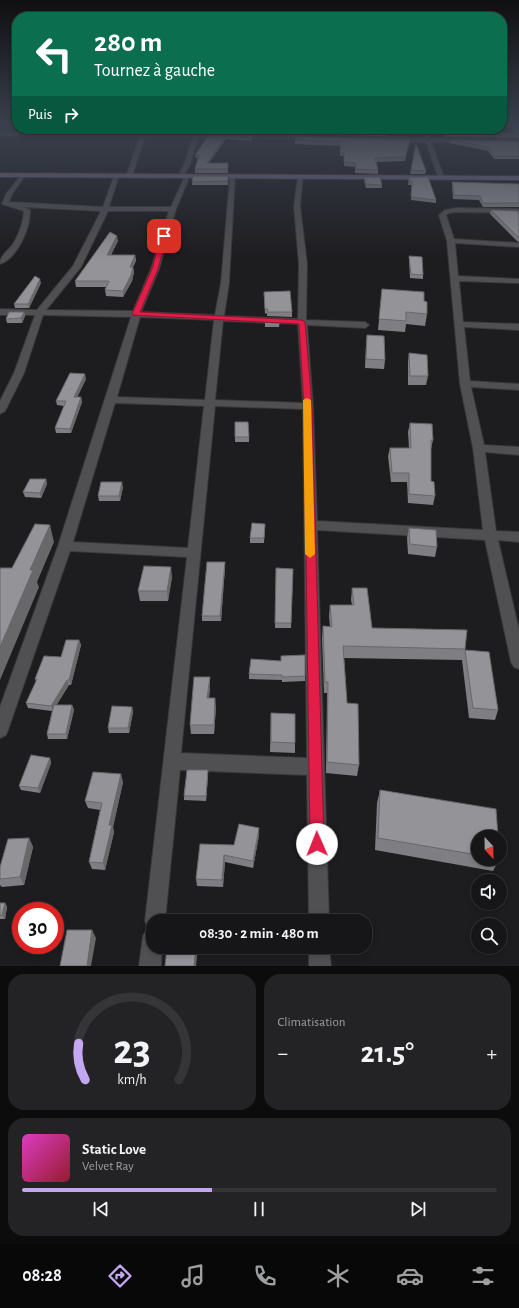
<!DOCTYPE html>
<html lang="fr">
<head>
<meta charset="utf-8">
<style>
  body { margin:0; font-family:"Alegreya Sans",sans-serif; background:#232224; color:#f1f3f6; height:100vh; display:flex; flex-direction:column; font-size:15px; white-space:nowrap }
  * { box-sizing:border-box; margin:0 }
  p { font-size:13px; color:#9e9fa1 }
  .icon { flex:none; width:22px; height:22px; fill:none; stroke:currentColor; stroke-width:2; stroke-linecap:round; stroke-linejoin:round }
  .map { position:relative; height:966px; overflow:hidden }
  .side { display:flex; flex-direction:column; gap:8px; padding:8px; background:#0c0c0d; flex:1 }
  .side>* { flex:none }
  .guide { position:absolute; left:12px; top:12px; width:495px; height:122px; border-radius:16px; box-shadow:0 2px 6px #0003,0 0 0 1px #353436; background:#0b6e4f; color:#fff; overflow:hidden }
  .needle { width:26px; rotate:158deg }
  .tools { position:absolute; left:471px; top:830px; display:grid; gap:8px }
  .tools a { display:grid; place-items:center; width:36px; height:36px; border-radius:50%; background:#161517; box-shadow:0 2px 6px #0003,0 0 0 1px #353436; font-size:20px }
  .speed { position:absolute; left:12px; top:902px; display:flex; gap:8px; font-size:20px; font-weight:700; text-align:center }
  .speed>* { display:grid; place-content:center; width:52px; height:52px; border-radius:50%; background:#161517; box-shadow:0 2px 6px #0003,0 0 0 1px #353436; line-height:1 }
  .speed .limit { border:6px solid #d22; background:#fff; color:#111 }
  .pin { position:absolute; display:grid; place-items:center; width:34px; height:34px; color:#fff; margin:-17px; border-radius:8px; box-shadow:0 2px 6px #0006 }
  .me { position:absolute; width:44px; margin:-22px; rotate:359deg; stroke-linejoin:round; filter:drop-shadow(0 0 3px #0008) }
  .turn { display:flex; align-items:center; gap:14px; height:84px; padding:0 16px; font-size:18px }
  .turn .icon { width:52px; height:52px; stroke-width:2.5 }
  .turn b { display:block; font-size:28px; line-height:34px }
  .then { display:flex; align-items:center; height:38px; padding:0 16px; background:#0003; gap:8px; font-size:15px }
  .big { font-size:30px; font-weight:600; line-height:1.1 }
  .side .widget { flex:1; display:flex; flex-direction:column; justify-content:center; gap:6px; min-width:0; padding:0 14px; border-radius:16px; background:#232224 }
  .side .dial { align-items:center; gap:0 }
  .dial svg { height:104px; overflow:visible; fill:none; stroke:#353436; stroke-width:7; stroke-linecap:round; text-anchor:middle }
  .dial text { fill:#f1f3f6; stroke:none }
  .song { display:flex; align-items:center; gap:12px }
  .cover { width:48px; height:48px; border-radius:6px; background:linear-gradient(135deg,hsl(310 70% 55%),hsl(350 70% 35%)) }
  .played { height:4px; border-radius:2px; background:linear-gradient(90deg,#c3a7f2 40%,#353436 40%) }
  .keys { display:flex; justify-content:space-around; direction:ltr }
  .heat { display:flex; justify-content:space-between; align-items:center; font-size:22px; direction:ltr }
  .side .tiles { flex:1; display:grid; gap:8px; grid-template-columns:1fr 1fr }
  .widget:last-child { grid-column:span 2 }
  .trip { position:absolute; left:146px; top:914px; width:226px; height:40px; border-radius:16px; background:#161517; box-shadow:0 2px 6px #0003,0 0 0 1px #353436; font-weight:600; line-height:40px; text-align:center }
  .dock { display:flex; height:64px; justify-content:space-around; align-items:center; background:#090809; color:#9e9fa1 }
  .dock .icon { width:28px; height:28px }
  .dock .on { color:#c3a7f2 }
  .dock b { font-size:18px; color:#f1f3f6 }
  .map>svg:first-child { display:block }
</style>
</head>
<body>
<div class="map">
<svg width="519" height="966" viewBox="0 0 519 966">
  <rect width="100%" height="100%" fill="#1d1c1f"/>
  <g fill="none" stroke-linecap="round" stroke-linejoin="round">
    <defs>
      <path id="street" d="M143,129L148,130L146,134H194L195,129H201L199,134L310,135L313,137L310,139L198,138L190,165L183,177L181,178L178,176L184,165L193,137H145L132,176L129,178L126,176L140,137L0,136V132L141,134Z
        M421,129H427L430,138L519,140V144L431,142L444,177L441,179L438,177L426,142L338,140L335,138L338,136L425,138Z
        M22,174L25,176L12,194L9,202L103,207L114,176L119,175L109,207H171L185,176L190,175L176,209L159,269L141,312L215,315L221,283L230,176L235,175L229,283L224,316L298,319L299,264L294,206L298,176L303,175L300,206L307,264L306,320L365,322L369,325L365,328L307,325L313,406L317,521L483,530L473,448L460,384L447,241L439,215L445,210L456,208L519,209V213L456,212L449,213L446,215L454,239L519,243V247L455,243L458,276L519,279V283L459,281L463,322L519,324V330L464,327L470,381L519,384V390L471,387L484,445L519,447V455L485,452L496,531L519,532V542L498,540L519,630V669L514,667L511,662L485,540L317,530L329,921H309L307,775L180,770L165,921H153V947H162L161,966H139L143,936L148,928L145,921L187,557L70,551L8,730L6,735L0,738V707L58,546L131,317L43,315L24,373L5,411L0,414V401L14,373L35,315H0V309L37,310L73,266L101,211L23,207L30,210C31,227 17,259 0,264C0,255 8,251 13,244C19,234 23,223 24,211L2,204L6,194ZM108,211H169L151,269L133,311L46,310L81,267ZM140,317L214,320L205,400L117,397ZM223,321L298,324L303,403L215,400ZM115,403L204,406L188,548L73,542ZM215,406L303,409L307,758L181,753Z
        M309,947H329L331,966H309Z"/>
      <path id="secondary" d="M0,173L519,176V180L0,177Z"/>
    </defs>
    <!-- street casing -->
    <use href="#street" stroke="#373739" stroke-width="2"/>
    <!-- secondary casing -->
    <use href="#secondary" stroke="#373739" stroke-width="2"/>
    <!-- street -->
    <use href="#street" fill="#504f52" fill-rule="evenodd"/>
    <!-- secondary -->
    <use href="#secondary" fill="#726684" fill-rule="evenodd"/>
  </g>
  <!-- wall -->
  <path fill="#7f7e82" d="M513,125H519V138L445,137L439,129H479V132L514,134L512,127Z
    M152,129H194L193,132H152Z
    M201,129H261L257,134L201,133Z
    M294,129L386,133V136L295,134Z
    M208,136H252V139L251,141L226,139L209,163H228V173H195V169L198,158H196L195,155Z
    M295,136L409,143L405,161L376,162L378,170V174L355,173V167L344,166V156H340V146L295,144Z
    M450,140L519,142V159H494L488,151L449,143Z
    M416,144L426,171L425,174H410Z
    M228,176V185H192V182Z
    M364,177L382,185V188H366L364,181Z
    M409,177L436,200V203L411,200L412,185H408Z
    M452,182L519,184V207H483L479,200L453,199L452,186Z
    M491,210L519,215V242L517,241L490,214Z
    M118,241L111,255H135L136,261L133,267L134,272L132,281L123,297L106,296L105,290L106,287H76L75,281Z
    M409,256L423,275V279L410,278L409,260Z
    M41,283L29,308H15L14,304Z
    M382,289L424,301L427,314L425,326L406,324L405,332L378,330Z
    M264,292L292,312V317L267,316V313L265,314Z
    M24,312L25,316L22,323H7L6,319Z
    M280,320L279,327H265V322Z
    M367,335L385,360L384,369L365,368L366,344Z
    M409,353L428,376L426,385H408V362Z
    M86,379L77,397H81L82,402L71,433H56L55,428L64,406L57,405L56,401Z
    M235,422L249,437V442H235Z
    M410,423L433,440L431,449V481L435,496L433,505L408,503L407,482H391L388,456L390,448H409L408,432Z
    M46,479L47,484L41,498L25,497L23,492Z
    M123,487L120,501H99L98,496Z
    M265,524L264,543H250V538Z
    M409,528L437,547L435,557L408,554L407,538Z
    M225,567L221,621H202V616Z
    M276,568L293,569L291,628H275Z
    M172,577L168,601H140L138,591Z
    M352,588L372,628L465,649V650L498,710L495,720L469,718L462,660L344,658L347,703L359,765L357,776L326,773L327,693H324L322,638L323,626L330,627L329,616L330,605H352L351,600Z
    M79,640L81,645L71,685H69L56,705H72L74,710L67,739H48L47,734L52,711L28,708L26,703L36,682L35,679L61,657Z
    M281,656L305,676V681L282,682V680L249,679V674L281,661Z
    M210,677V687L209,698L216,707L214,734H191L190,725Z
    M132,707L133,712L129,733H109L108,728Z
    M271,713L295,743V753L270,752Z
    M50,758L51,763L40,793L21,790L19,786Z
    M208,775L206,801L184,800V796Z
    M123,782L113,827L114,832L105,870L92,869L89,862L100,810L88,808L85,801Z
    M380,790L478,837V859H499L493,871L375,850L377,803Z
    M259,835L253,868L225,862L223,887L197,886L196,879L234,845Z
    M29,838L33,847L24,885L2,887L0,885V867Z
    M0,903H5L7,907L5,919H0Z"/>
  <!-- shaded-wall -->
  <path fill="#68676a" d="M258,129H261L257,134V130Z
    M226,136V139L207,166V163Z
    M117,236L118,241L108,260L107,255Z
    M135,255L136,261L130,272V267Z
    M133,267L134,272L132,281L123,297V291Z
    M40,279L41,283L29,308L28,304Z
    M24,312L25,316L22,323L21,318Z
    M85,374L86,379L75,402L74,397Z
    M81,397L82,402L71,433L70,429Z
    M46,479L47,484L41,498L40,493Z
    M122,482L123,487L120,501L119,496Z
    M50,525L54,542L37,582L39,587L0,680V647L30,570Z
    M225,562V567L221,621L220,616Z
    M171,567L172,577L168,601L167,591Z
    M79,640L81,645L71,685L69,680Z
    M210,677V687L208,707L207,698Z
    M67,680L69,685L53,711L51,706Z
    M215,698L216,707L214,734V725Z
    M72,705L74,710L67,739L66,734Z
    M132,707L133,712L129,733L128,728Z
    M50,758L51,763L40,793L38,788Z
    M208,770V775L206,801V796Z
    M121,774L123,782L113,827L114,832L105,870L103,863L109,825Z
    M259,828V835L253,868V861Z
    M29,838L33,847L24,885L20,877Z
    M224,855L225,862L223,887L222,880Z
    M5,903L7,907L5,919L2,915Z
    M92,930L96,938L91,966H87Z
    M196,947H198L196,966H194Z"/>
  <!-- building -->
  <path fill="#949397" stroke="#68676a" d="M513,125H519V135L445,134L442,129H479V132L515,134Z
    M201,129H258L257,130Z
    M295,129H385L386,133L295,131Z
    M208,136H252L251,138L226,136L207,163H228V169H195L199,155H195Z
    M295,136L410,140L405,157L375,158L378,170L356,169L355,163L344,162V152H340L341,142L295,140Z
    M450,140L519,142V156H495L488,147Z
    M416,144L426,171L411,170Z
    M193,176H228V181L192,182Z
    M364,177H380L382,185L366,184Z
    M409,177H428L436,200L411,197L412,181H409Z
    M452,182L519,184V203H483L480,196L454,195Z
    M491,210L518,211L519,215V238Z
    M110,232L117,236L107,255H135L130,267H133L131,275L123,291L105,290L109,281H75Z
    M409,256L422,257L423,275L411,274Z
    M35,276L40,279L28,304H14Z
    M382,289L424,292V301L427,302V314L406,312V321L379,319Z
    M290,291L292,312H267L268,309H265L264,292Z
    M9,312H24L21,318L6,319Z
    M266,320H280V323L265,322Z
    M367,335L384,336L385,360L366,359Z
    M409,353L427,355L428,376H410Z
    M70,373L85,374L74,397H81L70,429L55,428L66,401H56Z
    M235,422H248L249,437H235Z
    M410,423L432,424L433,440H431V481L434,482L435,496L409,494V473H392L390,448H411Z
    M30,479H46L40,493L23,492Z
    M101,482H122L119,496H98Z
    M252,523L265,524L264,538H250Z
    M35,524L50,525L30,570H33L0,647V568H12Z
    M409,528L436,530L437,547L410,544Z
    M207,562H225L220,616H202Z
    M144,566L171,567L167,591H138Z
    M276,568L293,569L291,623H275Z
    M352,588H367L372,628L467,630L465,649L343,646L347,703L358,704L359,765L327,762L328,682H325L323,626L332,627L330,605H354Z
    M66,640H79L69,680H67L51,706L26,703L37,679H35L44,656L61,657Z
    M465,650L489,652L498,710L473,708Z
    M305,655V676L282,677V675L249,674L251,659L281,661V656Z
    M194,677H210L207,698H215L214,725H190Z
    M54,705H72L66,734H47Z
    M112,706L132,707L128,728H108Z
    M271,713L295,714V743L271,742Z
    M31,755L50,758L38,788L19,786Z
    M187,770H208L206,796H184Z
    M93,772L121,774L109,825H112L103,863L89,862L102,803L85,801Z
    M380,790L496,809L498,837H478V855L378,838Z
    M239,824L259,828L253,861L224,855L222,880L196,879L200,844L234,845Z
    M29,838L20,877L0,879V867L8,839Z
    M0,903H5L2,915H0Z
    M67,930H92L87,966H60Z
    M167,947H196L194,966H165Z"/>
  <!-- sky -->
  <linearGradient id="sky" x2="0" y2="1"><stop stop-color="#100f11"/><stop offset="0.48" stop-color="#3a404d"/><stop offset="1" stop-color="#3a404d" stop-opacity="0"/></linearGradient>
  <rect width="519" height="260" fill="url(#sky)"/>
  <!-- route -->
  <path fill="#e11d48" stroke="#92132f" d="M164,235L167,236L158,269L140,312L302,320L305,322L312,406L324,844L322,849L317,851L312,849L310,844L304,406L299,324L133,315L132,314L152,269L161,236Z"/>
  <!-- slow -->
  <path fill="#f59e0b" d="M307,398L311,400L315,554L310,558L305,554L303,400Z"/>
</svg>
<div class="tools">
<a><svg class="needle" viewBox="-14 -14 28 28"><path d="M0-13l5 13h-10z" fill="#e53935"/><path d="M0 13l5-13h-10z" fill="#9e9fa1"/></svg></a>
<a><svg class="icon" aria-label="sound" viewBox="0 0 24 24"><path d="M4 9h4l5-4v14l-5-4H4zM17 9q2 3 0 6"/></svg></a>
<a><svg class="icon" aria-label="search" viewBox="0 0 24 24"><circle cx="10" cy="10" r="6"/><path d="M15 15l6 6"/></svg></a>
</div>
<div class="speed"><div class="limit">30</div></div>
<div class="pin" style="left:164px;top:236px;background:#d93025"><svg class="icon" aria-label="arrive" viewBox="0 0 24 24"><path d="M6 21V4h12l-3 4 3 4H6"/></svg></div>
<svg class="me" style="left:317px;top:844px" viewBox="-20 -20 40 40"><circle r="19" fill="#fff"/><path d="M0-13L10 11 0 6-10 11z" fill="#e11d48"/></svg>
<div class="trip">08:30 · 2 min · 480 m</div>
<div class="guide">
<div class="turn"><svg class="icon" aria-label="left" viewBox="0 0 24 24"><path d="M17 20v-9H6M10 6l-5 5 5 5"/></svg><div><b>280 m</b>Tournez à gauche</div></div>
<div class="then">Puis<svg class="icon" aria-label="right" viewBox="0 0 24 24"><path d="M7 20v-9h11M14 6l5 5-5 5"/></svg></div>
</div>
</div>
<section class="side">
<div class="tiles">
<div class="widget dial"><svg viewBox="0 0 100 80">
<path d="M14 69A42 42 0 1 1 86 69"/>
<path d="M14 69A42 42 0 0 1 9 41" stroke="#c3a7f2"/>
<text x="50" y="56" font-size="32" font-weight="700">23</text>
<text x="50" y="72" font-size="11">km/h</text>
</svg></div>
<div class="widget"><p>Climatisation</p>
<div class="heat"><a>−</a><b class="big">21.5°</b><a>+</a></div>
</div>
<div class="widget">
<div class="song"><i class="cover"></i><div><b>Static Love</b><p>Velvet Ray</p></div></div>
<div class="played"></div>
<div class="keys"><svg class="icon" aria-label="previous" viewBox="0 0 24 24"><path d="M18 5L8 12l10 7zM5 5v14"/></svg><svg class="icon" aria-label="pause" viewBox="0 0 24 24"><path d="M8 5v14M16 5v14"/></svg><svg class="icon" aria-label="next" viewBox="0 0 24 24"><path d="M6 5l10 7-10 7zM19 5v14"/></svg></div>
</div>
</div>
</section>
<nav class="dock">
<b>08:28</b>
<svg class="icon on" aria-label="directions" viewBox="0 0 24 24"><path d="M12 3l9 9-9 9-9-9zM9 14v-3h6M13 9l2 2-2 2"/></svg>
<svg class="icon" aria-label="music" viewBox="0 0 24 24"><path d="M9 18V5l10-2v13"/><circle cx="6" cy="18" r="3"/><circle cx="16" cy="16" r="3"/></svg>
<svg class="icon" aria-label="phone" viewBox="0 0 24 24"><path d="M5 4h4l2 5-3 2q2 4 5 5l2-3 5 2v4C11 20 4 13 5 4z"/></svg>
<svg class="icon" aria-label="climate" viewBox="0 0 24 24"><path d="M12 3v18M4 7l16 10M4 17L20 7"/></svg>
<svg class="icon" aria-label="car" viewBox="0 0 24 24"><path d="M5 17H2v-5l4-1 3-4h7l3 4 3 1v5h-3M9 17h6M6 11h13"/><circle cx="7" cy="17" r="2"/><circle cx="17" cy="17" r="2"/></svg>
<svg class="icon" aria-label="filters" viewBox="0 0 24 24"><path d="M4 7h16M4 17h16"/><circle cx="9" cy="7" r="2"/><circle cx="15" cy="17" r="2"/></svg>
</nav>
</body>
</html>
